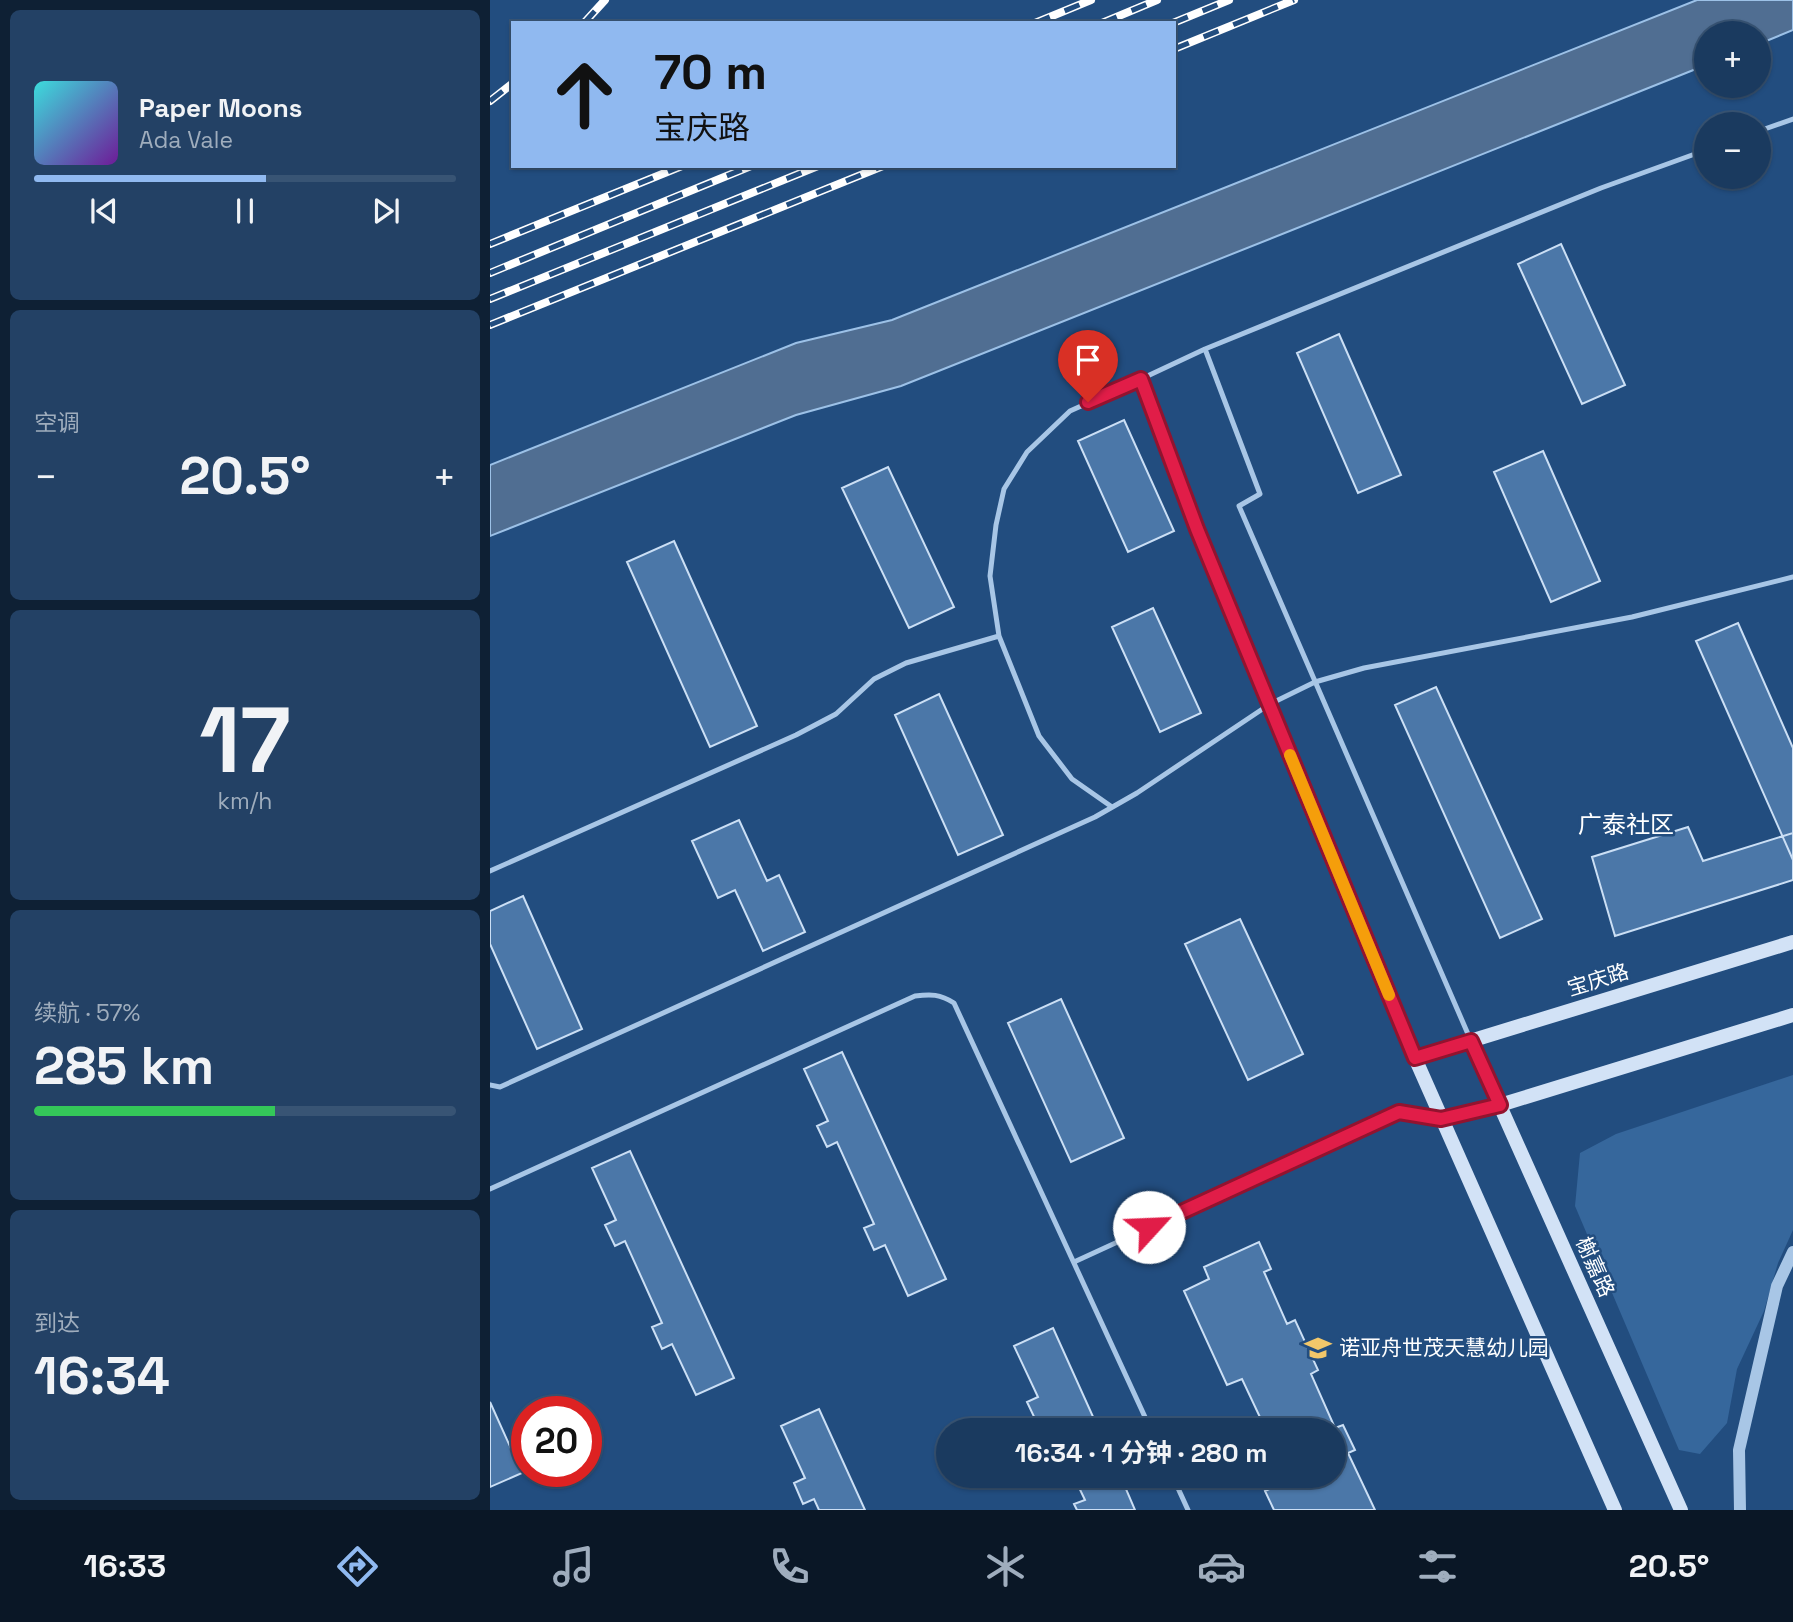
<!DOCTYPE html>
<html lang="zh">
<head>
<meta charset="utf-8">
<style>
  body { margin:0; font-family:"Space Grotesk","Noto Sans SC",sans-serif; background:#234165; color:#f1f3f6; height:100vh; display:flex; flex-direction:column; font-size:26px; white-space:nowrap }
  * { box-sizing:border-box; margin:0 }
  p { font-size:23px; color:#9fadbd }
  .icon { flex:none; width:38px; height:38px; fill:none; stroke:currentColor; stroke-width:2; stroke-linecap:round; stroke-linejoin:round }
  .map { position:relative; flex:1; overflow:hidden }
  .drawer { display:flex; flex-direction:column; gap:10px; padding:10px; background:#0e2034; width:490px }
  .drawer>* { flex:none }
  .hud { position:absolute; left:21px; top:21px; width:665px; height:147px; border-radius:0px; box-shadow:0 2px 5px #0004,0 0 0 2px #385474; background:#90b9f0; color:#111; overflow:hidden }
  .buttons { position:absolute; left:1204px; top:21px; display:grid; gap:14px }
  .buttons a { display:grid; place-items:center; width:77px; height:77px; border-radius:50%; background:#1a3a5f; box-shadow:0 2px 5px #0004,0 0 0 2px #385474; font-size:35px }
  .speed { position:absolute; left:21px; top:1396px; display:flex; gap:14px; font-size:35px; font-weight:700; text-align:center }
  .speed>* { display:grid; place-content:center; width:91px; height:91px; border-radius:50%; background:#1a3a5f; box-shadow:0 2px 5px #0004,0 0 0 2px #385474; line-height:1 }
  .speed .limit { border:10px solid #d22; background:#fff; color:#111 }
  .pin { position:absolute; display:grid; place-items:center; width:60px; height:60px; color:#fff; margin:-72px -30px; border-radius:50% 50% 50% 0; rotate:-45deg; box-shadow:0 0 7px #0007 }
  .pin .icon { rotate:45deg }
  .me { position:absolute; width:77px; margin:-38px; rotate:65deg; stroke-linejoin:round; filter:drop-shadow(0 0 5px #0008) }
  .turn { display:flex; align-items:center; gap:24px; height:147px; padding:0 28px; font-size:32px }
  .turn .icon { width:91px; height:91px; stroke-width:2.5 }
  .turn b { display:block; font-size:49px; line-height:60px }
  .big { font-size:52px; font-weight:700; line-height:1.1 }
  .drawer .widget { flex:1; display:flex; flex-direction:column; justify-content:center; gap:10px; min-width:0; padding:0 24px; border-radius:10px; background:#234165 }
  .drawer .dial { align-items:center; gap:0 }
  .dial b { font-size:91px; line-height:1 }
  .song { display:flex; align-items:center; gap:21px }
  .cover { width:84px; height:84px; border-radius:10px; background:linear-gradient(135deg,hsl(180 70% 55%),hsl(280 70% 35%)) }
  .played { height:7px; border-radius:4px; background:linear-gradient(90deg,#90b9f0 55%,#385474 55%) }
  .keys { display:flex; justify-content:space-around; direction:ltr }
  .heat { display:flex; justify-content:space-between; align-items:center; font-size:38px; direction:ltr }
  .charge { height:10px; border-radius:5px; background:linear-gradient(90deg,#34c759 57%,#385474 0) }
  .trip { position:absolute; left:446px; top:1418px; width:410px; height:70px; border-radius:35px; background:#1a3a5f; box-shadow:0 2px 5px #0004,0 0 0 2px #385474; font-weight:700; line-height:70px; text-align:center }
  .tabs { display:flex; height:112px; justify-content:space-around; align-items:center; background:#0a1726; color:#9fadbd }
  .tabs .icon { width:49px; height:49px }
  .tabs .on { color:#90b9f0 }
  .tabs b { font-size:32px; color:#f1f3f6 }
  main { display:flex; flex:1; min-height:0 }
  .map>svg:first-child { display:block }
</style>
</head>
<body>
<main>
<section class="drawer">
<div class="widget">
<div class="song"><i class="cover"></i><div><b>Paper Moons</b><p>Ada Vale</p></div></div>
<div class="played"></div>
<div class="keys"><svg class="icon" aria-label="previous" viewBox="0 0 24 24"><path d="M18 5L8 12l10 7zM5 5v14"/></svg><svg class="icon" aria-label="pause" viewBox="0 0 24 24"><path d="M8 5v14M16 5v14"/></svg><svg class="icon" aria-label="next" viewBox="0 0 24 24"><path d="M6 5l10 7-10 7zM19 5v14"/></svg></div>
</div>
<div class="widget"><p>空调</p>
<div class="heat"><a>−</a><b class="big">20.5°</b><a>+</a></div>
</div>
<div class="widget dial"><b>17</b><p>km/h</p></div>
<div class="widget"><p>续航 · 57%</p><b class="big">285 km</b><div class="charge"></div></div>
<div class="widget"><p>到达</p><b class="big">16:34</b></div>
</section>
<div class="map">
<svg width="1303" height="1510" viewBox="0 0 1303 1510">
  <rect width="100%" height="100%" fill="#224d7f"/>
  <!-- green -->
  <path fill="#36679c" d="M1303,1075V1230L1288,1263L1274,1311L1247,1369L1237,1423L1210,1454L1189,1450L1085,1206L1090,1153L1126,1134Z"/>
  <!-- water -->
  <path fill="#506e92" stroke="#9cc1e7" stroke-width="2" d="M1207,0H1303V30L1269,44V33H1216V65L411,386L306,415L0,536V465L306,343L402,320Z"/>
  <!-- building -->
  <path fill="#4b77a8" stroke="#cbdff5" stroke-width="2" d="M1071,244L1135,385L1092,404L1028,264Z
    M849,334L911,475L868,493L807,353Z
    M634,420L684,531L638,552L588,441Z
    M1053,451L1110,581L1061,602L1004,472Z
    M398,467L464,607L419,628L352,488Z
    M184,541L267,726L220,747L137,562Z
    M663,608L711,713L670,732L622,627Z
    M1248,623L1303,748V860L1206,641Z
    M946,687L1052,919L1010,938L905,705Z
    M449,694L513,835L468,855L405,715Z
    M249,820L277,881L289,875L315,932L273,951L245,890L228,898L202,841Z
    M1198,827L1213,861L1303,833V880L1125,936L1102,857Z
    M33,896L92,1029L47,1049L0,944V911Z
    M750,919L813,1054L758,1080L695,944Z
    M571,999L634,1138L581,1162L518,1023Z
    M352,1052L456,1279L418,1296L395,1245L384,1250L374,1228L384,1224L347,1142L337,1147L327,1126L338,1121L314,1069Z
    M140,1151L244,1378L206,1395L182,1344L172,1349L162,1327L172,1323L135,1241L125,1246L115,1225L126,1220L102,1168Z
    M769,1242L781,1269L774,1272L797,1324L805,1320L828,1370L821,1374L845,1428L853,1425L865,1450L858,1453L885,1510H784L775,1491L799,1480L797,1475H844V1430H776L752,1379L737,1385L694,1291L719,1279L714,1267Z
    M563,1328L609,1430H562L557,1419L547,1423L537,1402L548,1397L524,1346Z
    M0,1402L32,1473L0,1487Z
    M329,1409L375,1510H329L324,1499L313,1504L304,1483L315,1478L291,1426Z
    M583,1475H630L645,1510H587L584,1504L595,1500Z"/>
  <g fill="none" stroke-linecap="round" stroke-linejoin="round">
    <!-- service -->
    <path stroke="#a8c6e6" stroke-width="5" d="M1269,131L1303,119
      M715,349L1111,188L1216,150
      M622,807L582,779L549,736L509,636L500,576L506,525L514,489L537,452L580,411L651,379
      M0,871L306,735L346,714L384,679L416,663L509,636
      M925,1057L707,529L651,379L715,349L770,494L749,506L981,1041
      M0,1085L10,1087L605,817L647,793L780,704L825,682L874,668L1142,617L1303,577
      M0,1189L425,996C441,994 450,994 464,1003L661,1430
      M584,1262L910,1112L949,1119
      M682,1475L698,1510"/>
    <!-- tertiary -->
    <path stroke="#a8c6e6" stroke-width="12" d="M1250,1510L1249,1450L1287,1286L1303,1252"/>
    <!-- secondary -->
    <path stroke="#d2e2f6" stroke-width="14" d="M981,1041L1191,1510
      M951,1119L1010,1105L1303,1015
      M1125,1510L925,1058L1303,942"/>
    <defs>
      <path id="rail" d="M94,23L115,0
        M545,23L601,0
        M612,23L667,0
        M683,23L739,0
        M684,49L804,0
        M0,101L23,83
        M0,244L192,166
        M0,273L261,166
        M0,299L328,166
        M0,325L393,166"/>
    </defs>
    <!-- rail casing -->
    <use href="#rail" stroke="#fff" stroke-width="8"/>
    <!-- rail -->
    <use href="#rail" stroke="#224d7f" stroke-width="5" stroke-dasharray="16" stroke-linecap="butt"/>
  </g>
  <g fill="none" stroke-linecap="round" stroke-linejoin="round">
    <defs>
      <path id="route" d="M598,402L651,379L707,529L925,1058L981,1041L1010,1105L951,1119L909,1112L659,1227"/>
    </defs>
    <!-- route casing -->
    <use href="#route" stroke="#92132f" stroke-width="18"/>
    <!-- route -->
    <use href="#route" stroke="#e11d48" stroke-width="12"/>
    <!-- slow -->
    <path stroke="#f59e0b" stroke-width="12" d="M800,755L899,995"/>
  </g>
  <!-- icons -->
  <defs>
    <symbol id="school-bare" viewBox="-9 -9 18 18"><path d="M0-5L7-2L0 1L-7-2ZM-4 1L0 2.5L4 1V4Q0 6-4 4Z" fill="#f2c76a" stroke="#224d7f" stroke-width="2.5" paint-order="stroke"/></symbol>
  </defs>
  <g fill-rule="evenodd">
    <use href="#school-bare" x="809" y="1329" width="38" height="38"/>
  </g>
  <g text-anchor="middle" stroke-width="5" stroke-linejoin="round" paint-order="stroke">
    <!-- street labels -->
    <g font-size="21" fill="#fff" stroke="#224d7f">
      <text transform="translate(1108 980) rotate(-17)" y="7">宝庆路</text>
      <text transform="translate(1105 1267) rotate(66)" y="7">榭嘉路</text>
    </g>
    <!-- poi labels -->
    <g font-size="21" fill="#fff" stroke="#224d7f" text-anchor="start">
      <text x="849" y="1355">诺亚舟世茂天慧幼儿园</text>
    </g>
    <!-- quarter labels -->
    <g font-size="24" fill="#fff" stroke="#224d7f">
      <text x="1136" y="833">广泰社区</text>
    </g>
  </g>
</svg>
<div class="buttons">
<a>+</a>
<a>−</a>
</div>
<div class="speed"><div class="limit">20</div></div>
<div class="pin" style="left:598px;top:402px;background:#d93025"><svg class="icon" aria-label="arrive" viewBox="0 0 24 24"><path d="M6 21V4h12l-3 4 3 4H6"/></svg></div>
<svg class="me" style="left:659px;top:1227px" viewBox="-20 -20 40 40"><circle r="19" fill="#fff"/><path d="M0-13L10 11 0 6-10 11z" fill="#e11d48"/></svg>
<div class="trip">16:34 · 1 分钟 · 280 m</div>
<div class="hud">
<div class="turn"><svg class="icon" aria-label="ahead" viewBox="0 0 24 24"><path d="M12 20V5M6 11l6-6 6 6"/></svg><div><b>70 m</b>宝庆路</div></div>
</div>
</div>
</main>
<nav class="tabs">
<b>16:33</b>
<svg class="icon on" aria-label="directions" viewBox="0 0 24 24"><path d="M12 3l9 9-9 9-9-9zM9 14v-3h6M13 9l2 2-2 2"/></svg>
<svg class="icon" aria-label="music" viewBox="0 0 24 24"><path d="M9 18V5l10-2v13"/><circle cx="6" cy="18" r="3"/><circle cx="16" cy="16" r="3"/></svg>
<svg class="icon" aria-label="phone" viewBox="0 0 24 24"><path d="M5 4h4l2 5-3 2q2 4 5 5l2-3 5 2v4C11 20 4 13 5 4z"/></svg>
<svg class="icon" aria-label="climate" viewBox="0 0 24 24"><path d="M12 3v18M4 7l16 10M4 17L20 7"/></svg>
<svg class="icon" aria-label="car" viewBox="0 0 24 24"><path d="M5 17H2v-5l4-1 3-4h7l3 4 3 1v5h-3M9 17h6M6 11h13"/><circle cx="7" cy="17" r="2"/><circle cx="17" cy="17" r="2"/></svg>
<svg class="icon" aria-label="filters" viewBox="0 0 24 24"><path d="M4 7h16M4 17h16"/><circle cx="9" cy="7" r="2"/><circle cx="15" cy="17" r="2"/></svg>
<b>20.5°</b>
</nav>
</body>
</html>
